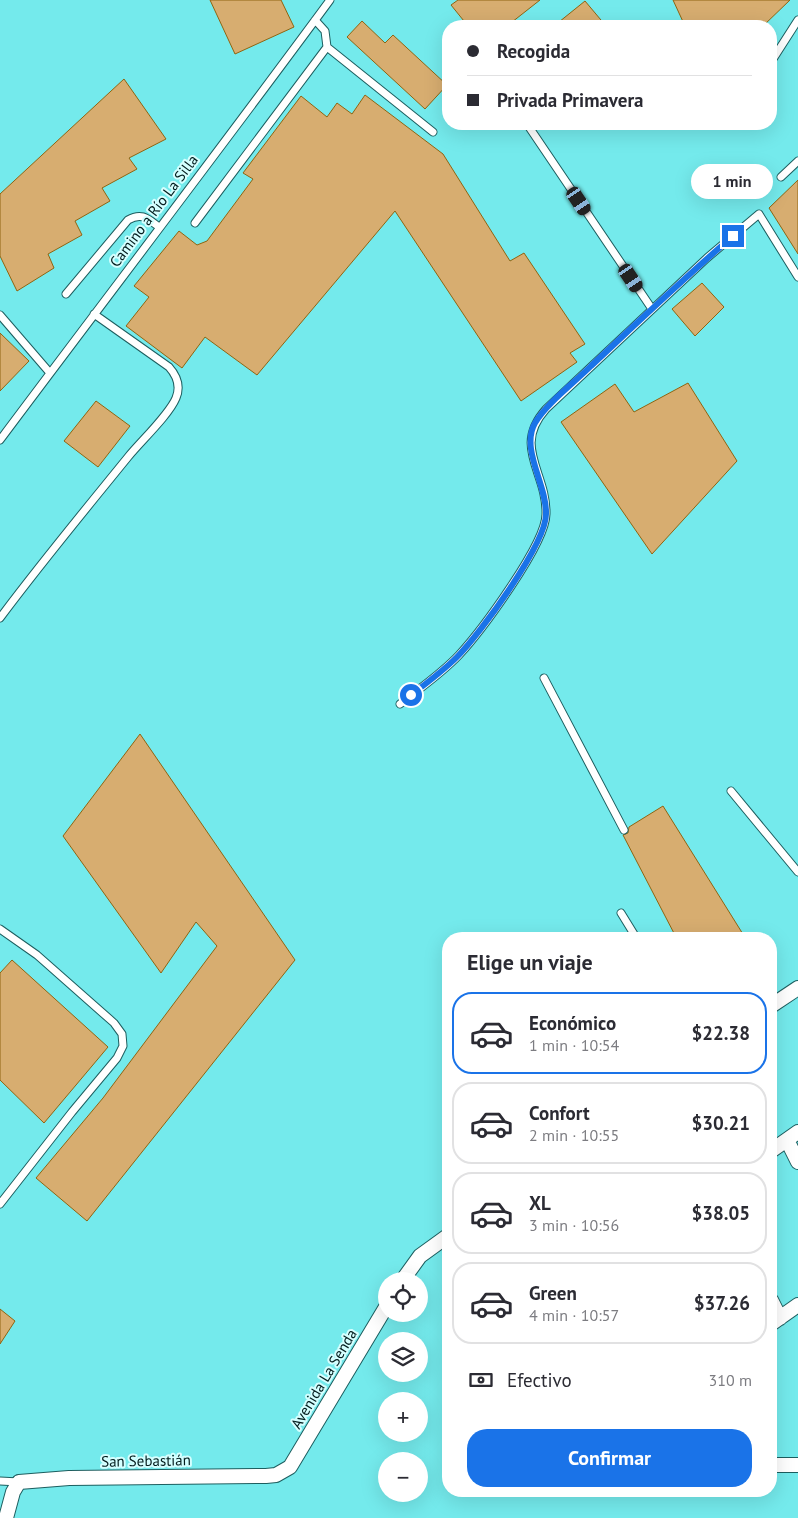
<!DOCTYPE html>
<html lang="es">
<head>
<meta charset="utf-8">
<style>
  :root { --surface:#fff; --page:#f2f2f3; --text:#2b2b33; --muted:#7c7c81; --line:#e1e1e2; --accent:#1a73e8 }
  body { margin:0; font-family:"PT Sans",sans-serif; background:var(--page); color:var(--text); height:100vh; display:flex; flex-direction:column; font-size:19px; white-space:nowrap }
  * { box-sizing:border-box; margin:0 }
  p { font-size:16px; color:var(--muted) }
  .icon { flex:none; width:28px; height:28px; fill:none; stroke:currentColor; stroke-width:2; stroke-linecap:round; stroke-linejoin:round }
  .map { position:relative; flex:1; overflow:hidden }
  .details { position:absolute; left:442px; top:932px; width:335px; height:565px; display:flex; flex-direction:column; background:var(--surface); border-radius:20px; box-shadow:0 5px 20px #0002 }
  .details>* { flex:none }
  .hud { position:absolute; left:442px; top:20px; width:335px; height:110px; border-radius:20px; box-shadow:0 5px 20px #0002; display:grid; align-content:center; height:110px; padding:0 25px; background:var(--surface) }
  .controls { position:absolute; left:378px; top:1272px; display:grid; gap:10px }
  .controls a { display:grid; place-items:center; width:50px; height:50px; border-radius:50%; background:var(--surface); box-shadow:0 5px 20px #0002; font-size:25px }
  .end { position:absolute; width:22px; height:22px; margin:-11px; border:6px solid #1a73e8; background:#fff; box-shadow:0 0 0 2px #fff }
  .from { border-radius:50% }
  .bubble { position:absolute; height:35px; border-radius:18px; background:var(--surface); box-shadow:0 5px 20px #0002; font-size:16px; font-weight:800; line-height:35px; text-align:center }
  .car { position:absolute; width:15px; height:30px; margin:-15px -8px; border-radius:6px; box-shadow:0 0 4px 1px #0007; background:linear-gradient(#222 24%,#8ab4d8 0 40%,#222 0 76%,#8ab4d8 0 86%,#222 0) }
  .hud b { display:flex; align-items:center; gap:18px; height:48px; font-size:19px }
  .hud b+b { border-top:1px solid var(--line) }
  .hud i { width:12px; height:12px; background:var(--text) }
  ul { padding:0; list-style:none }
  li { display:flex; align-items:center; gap:15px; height:82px; margin:0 10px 8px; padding:0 15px; border:2px solid var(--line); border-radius:20px }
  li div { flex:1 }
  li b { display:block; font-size:19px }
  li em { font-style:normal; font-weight:800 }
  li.current { border-color:var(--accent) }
  li>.icon { width:45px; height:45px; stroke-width:1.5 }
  h2 { padding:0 25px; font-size:22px; line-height:60px }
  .pay { display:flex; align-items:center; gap:12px; height:55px; padding:0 25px; font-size:19px }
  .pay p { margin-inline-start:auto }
  .primary-button { display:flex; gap:10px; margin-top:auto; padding:10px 25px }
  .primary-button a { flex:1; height:58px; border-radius:20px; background:var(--accent); color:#fff; font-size:20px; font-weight:800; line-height:58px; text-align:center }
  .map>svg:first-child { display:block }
  .building { fill:#d7ad70; stroke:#906410 }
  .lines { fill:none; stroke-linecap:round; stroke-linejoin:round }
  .lane-casing { stroke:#1d5e5f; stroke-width:9 }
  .street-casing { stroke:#1d5e5f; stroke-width:16 }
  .lane { stroke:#fff; stroke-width:7 }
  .street { stroke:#fff; stroke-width:14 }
  .route { stroke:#1a73e8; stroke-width:6 }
  .labels { text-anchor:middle; stroke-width:4; stroke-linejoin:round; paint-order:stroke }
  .street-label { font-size:15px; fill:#031c1d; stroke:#d5ffff }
</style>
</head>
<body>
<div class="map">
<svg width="798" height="1518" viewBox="0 0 798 1518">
  <rect width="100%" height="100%" fill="#74eaec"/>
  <path class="building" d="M210,0H281L294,27L235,54Z
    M458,0H540L507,26H468L451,5Z
    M673,0H790L763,26H685Z
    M585,1L606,26H554Z
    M362,21L385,43L393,35L447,85L425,109L347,37Z
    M124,79L166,139L129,158L137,169L102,188L110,201L75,221L82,235L48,254L54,268L17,291L0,256V194Z
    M365,95L443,154L510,261L524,253L585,344L570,353L577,362L521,401L395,211L257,375L205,337L182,368L126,326L149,297L134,286L179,231L197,245L207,241L253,179L243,173L301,96L327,117L337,103L352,114Z
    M798,180V254L769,208Z
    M702,283L724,307L695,336L672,309Z
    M0,333L29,361L0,391Z
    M688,383L737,461L652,554L561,422L615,384L634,412Z
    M96,401L130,426L98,467L64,441Z
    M140,734L295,960L87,1221L36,1178L103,1098L217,946L196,922L161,973L63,836Z
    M663,806L746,939H677L623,835L628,833L629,827Z
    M12,960L108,1047L44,1123L0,1080V973Z
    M0,1309L15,1321L0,1344Z"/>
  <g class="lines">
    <g class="lane-casing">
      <path id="lane" d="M327,47L433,132
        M771,62L798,20
        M527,124L652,309
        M781,177L798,161
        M195,223L327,47L325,31L315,20
        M66,294L128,220C142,212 148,219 159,227
        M0,315L50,373
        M0,440C110,293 221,148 330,0
        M0,618C41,563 85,510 128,457C141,441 169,415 176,398C181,386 177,376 169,367L94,314
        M544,678L624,830
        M400,704C420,688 441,674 459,655C481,631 546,544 546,514C547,472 512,447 546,409L707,258L759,214L798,277
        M731,791L798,872
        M621,913L637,939
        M0,929L37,955L114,1023L122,1034L123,1046L117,1058L72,1112L0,1204
        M0,1481L19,1482"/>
    </g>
    <g class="street-casing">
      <path id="street" d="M771,1006L798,988
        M787,1140L798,1162
        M771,1151L798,1132
        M402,1281L420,1256L449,1235
        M771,1300L780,1318
        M771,1324L798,1305
        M771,1465H798
        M6,1518L13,1492L19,1482L69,1478L266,1476L276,1475L290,1467L386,1307"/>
    </g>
    <use href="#lane" class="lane"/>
    <use href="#street" class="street"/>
  </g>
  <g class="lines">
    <path class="route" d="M411,695C427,683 443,671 457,657C480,634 546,544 546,514C547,485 520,449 535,423C546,404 575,382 591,366C638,322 684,278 733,236"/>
  </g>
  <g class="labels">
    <g class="street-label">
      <text transform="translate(154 211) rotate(-53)" y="5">Camino a Río La Silla</text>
      <text transform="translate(324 1379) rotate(-59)" y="5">Avenida La Senda</text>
      <text transform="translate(146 1461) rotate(-1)" y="5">San Sebastián</text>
    </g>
  </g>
</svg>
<div class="controls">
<a><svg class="icon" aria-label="locate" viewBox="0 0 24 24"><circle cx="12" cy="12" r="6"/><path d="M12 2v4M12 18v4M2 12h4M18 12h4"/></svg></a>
<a><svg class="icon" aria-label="layers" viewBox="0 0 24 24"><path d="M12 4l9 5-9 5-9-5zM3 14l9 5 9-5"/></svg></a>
<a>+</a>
<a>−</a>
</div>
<i class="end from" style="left:411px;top:695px"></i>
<i class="end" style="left:733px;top:236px"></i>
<div class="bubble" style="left:691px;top:164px;width:82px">1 min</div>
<i class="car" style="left:579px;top:201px;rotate:146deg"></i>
<i class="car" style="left:631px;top:278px;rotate:146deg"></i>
<div class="hud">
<b><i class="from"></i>Recogida</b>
<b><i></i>Privada Primavera</b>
</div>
<section class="details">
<h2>Elige un viaje</h2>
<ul>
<li class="current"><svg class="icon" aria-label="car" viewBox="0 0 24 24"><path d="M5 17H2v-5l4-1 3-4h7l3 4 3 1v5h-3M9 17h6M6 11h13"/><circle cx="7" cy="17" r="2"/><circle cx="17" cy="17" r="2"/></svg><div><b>Económico</b><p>1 min · 10:54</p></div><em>$22.38</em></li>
<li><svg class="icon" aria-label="car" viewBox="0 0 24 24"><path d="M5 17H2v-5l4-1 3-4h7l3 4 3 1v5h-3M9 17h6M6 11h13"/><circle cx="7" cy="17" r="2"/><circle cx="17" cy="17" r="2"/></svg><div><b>Confort</b><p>2 min · 10:55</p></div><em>$30.21</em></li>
<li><svg class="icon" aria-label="car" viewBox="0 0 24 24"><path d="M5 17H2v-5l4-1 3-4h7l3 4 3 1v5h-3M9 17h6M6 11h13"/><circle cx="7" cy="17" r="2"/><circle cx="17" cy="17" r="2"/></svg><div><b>XL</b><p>3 min · 10:56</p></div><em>$38.05</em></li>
<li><svg class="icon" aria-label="car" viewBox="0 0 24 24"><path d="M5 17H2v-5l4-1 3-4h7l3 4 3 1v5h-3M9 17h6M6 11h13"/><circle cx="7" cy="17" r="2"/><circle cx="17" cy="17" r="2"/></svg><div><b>Green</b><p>4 min · 10:57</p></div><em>$37.26</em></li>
</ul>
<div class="pay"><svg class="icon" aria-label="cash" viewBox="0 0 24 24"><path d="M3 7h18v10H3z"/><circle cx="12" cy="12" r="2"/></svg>Efectivo<p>310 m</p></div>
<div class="primary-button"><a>Confirmar</a></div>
</section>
</div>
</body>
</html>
